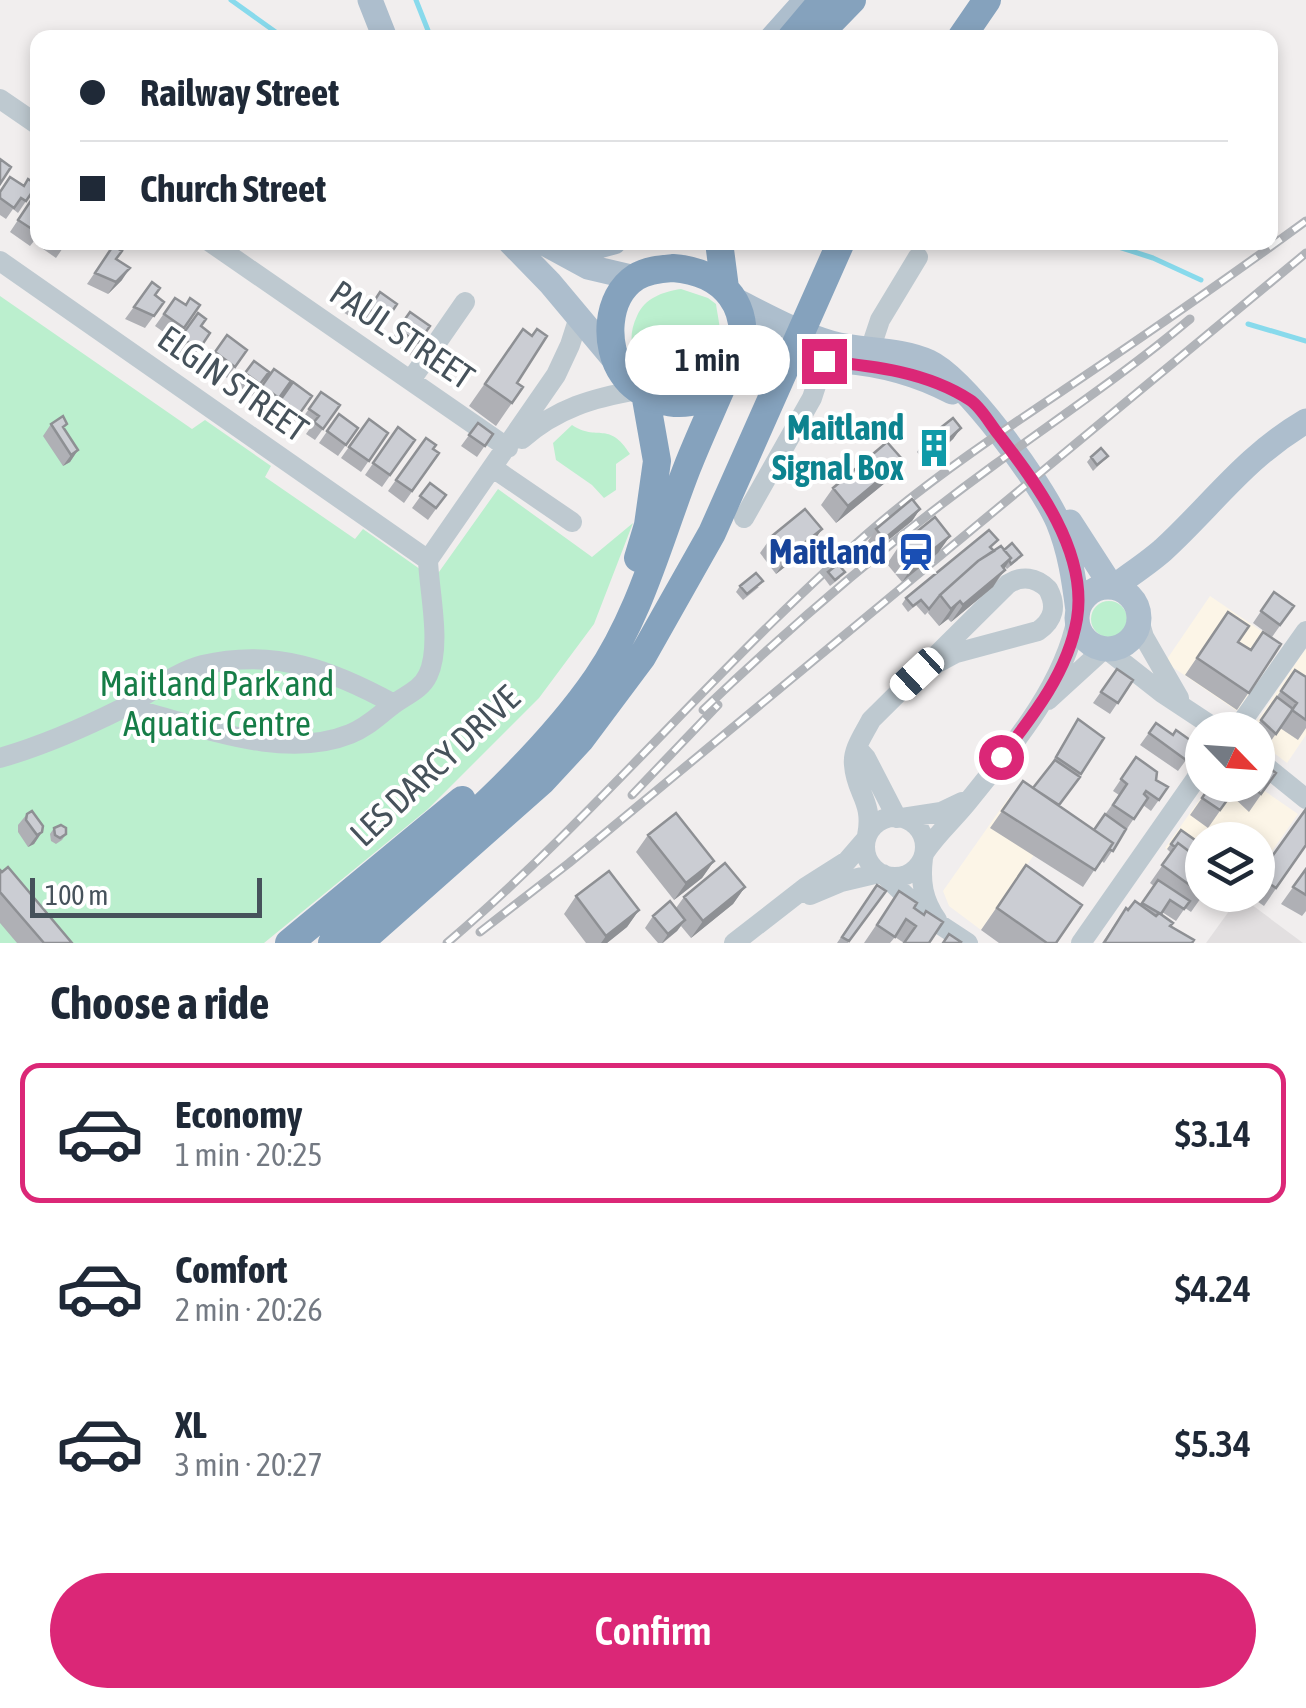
<!DOCTYPE html>
<html lang="en">
<head>
<meta charset="utf-8">
<style>
  :root { --surface:#fff; --page:#f2f2f3; --text:#1f2937; --muted:#747a83; --line:#e0e1e3; --accent:#db2777 }
  body { margin:0; font-family:"Asap Condensed",sans-serif; background:var(--page); color:var(--text); height:100vh; display:flex; flex-direction:column; font-size:38px; white-space:nowrap }
  * { box-sizing:border-box; margin:0 }
  p { font-size:32px; color:var(--muted) }
  .icon { flex:none; width:55px; height:55px; fill:none; stroke:currentColor; stroke-width:2; stroke-linecap:round; stroke-linejoin:round }
  .map { position:relative; height:943px; overflow:hidden }
  .side { display:flex; flex-direction:column; background:var(--surface); flex:1 }
  .side>* { flex:none }
  .hud { position:absolute; left:30px; top:30px; width:1248px; height:220px; border-radius:20px; box-shadow:0 5px 15px #0003; display:grid; align-content:center; height:220px; padding:0 50px; background:var(--surface) }
  .needle { width:65px; rotate:115deg }
  .tools { position:absolute; left:1185px; top:712px; display:grid; gap:20px }
  .tools a { display:grid; place-items:center; width:90px; height:90px; border-radius:50%; background:var(--surface); box-shadow:0 5px 15px #0003; font-size:50px }
  .scale { position:absolute; left:30px; bottom:25px; width:232px; box-sizing:border-box; padding-left:10px; border:5px solid #46525b; border-top:0; font-size:28px; line-height:35px; white-space:nowrap; color:#46525b; -webkit-text-stroke:8px #fff; paint-order:stroke }
  .end { position:absolute; width:45px; height:45px; margin:-22px; border:12px solid #db2777; background:#fff; box-shadow:0 0 0 5px #fff }
  .from { border-radius:50% }
  .bubble { position:absolute; height:70px; border-radius:35px; background:var(--surface); box-shadow:0 5px 15px #0003; font-size:32px; font-weight:600; line-height:70px; text-align:center }
  .car { position:absolute; width:30px; height:60px; margin:-30px -15px; border-radius:12px; box-shadow:0 0 8px 2px #0007; background:linear-gradient(#fff 24%,#345 0 40%,#fff 0 76%,#345 0 86%,#fff 0) }
  .hud b { display:flex; align-items:center; gap:35px; height:95px; font-size:38px }
  .hud b+b { border-top:2px solid var(--line) }
  .hud i { width:25px; height:25px; background:var(--text) }
  ul { padding:0; list-style:none }
  li { display:flex; align-items:center; gap:30px; height:140px; margin:0 20px 15px; padding:0 30px; border:5px solid transparent; border-radius:20px }
  li div { flex:1 }
  li b { display:block; font-size:38px }
  li em { font-style:normal; font-weight:600 }
  li.selected { border-color:var(--accent) }
  li>.icon { width:90px; height:90px; stroke-width:1.5 }
  h2 { padding:0 50px; font-size:45px; line-height:120px }
  .cta { display:flex; gap:20px; margin-top:auto; padding:20px 50px }
  .cta a { flex:1; height:115px; border-radius:60px; background:var(--accent); color:#fff; font-size:40px; font-weight:600; line-height:115px; text-align:center }
  .map>svg:first-child { display:block }
  .commercial { fill:#fcf5e7 }
  .education { fill:#e2dfe0 }
  .green { fill:#bbefce }
  .lines { fill:none; stroke-linecap:round; stroke-linejoin:round }
  .stream { stroke:#88daec; stroke-width:5 }
  .minor { stroke:#bec9d0; stroke-width:20 }
  .major { stroke:#adbecd; stroke-width:25 }
  .highway { stroke:#85a2bd; stroke-width:28 }
  .rail-casing { stroke:#b0b3b8; stroke-width:9 }
  .rail { stroke:#fff; stroke-width:5; stroke-dasharray:15; stroke-linecap:butt }
  .wall { fill:#afb0b5 }
  .shaded-wall { fill:#8e9094 }
  .building { fill:#cbcdd3; stroke:#8e9094; stroke-width:2.5 }
  .route { stroke:#db2777; stroke-width:12 }
  .labels { text-anchor:middle; stroke-width:8; stroke-linejoin:round; paint-order:stroke }
  .street-label { font-size:35px; fill:#46525b; stroke:#fff }
  .culture-label { font-size:35px; font-weight:bold; fill:#0d838f; stroke:#fff; text-anchor:end }
  .transit-label { font-size:35px; font-weight:bold; fill:#164399; stroke:#fff; text-anchor:end }
  .park-label { font-size:35px; fill:#167d47; stroke:#fff }
</style>
</head>
<body>
<div class="map">
<svg width="1306" height="943" viewBox="0 0 1306 943">
  <rect width="100%" height="100%" fill="#f1eeee"/>
  <path class="commercial" d="M1210,596L1282,645L1237,711L1165,662Z
    M1306,648V735L1287,763L1258,741V730H1251Z
    M1210,785H1256L1298,814L1258,871V840H1202V875L1165,848Z
    M1009,797L1053,828L981,930L949,906L943,891Z"/>
  <path class="education" d="M1240,896L1303,943H1206Z"/>
  <path class="green" d="M681,289L708,298L716,304C718,319 723,337 719,351C703,412 608,376 637,316C645,298 662,292 681,289Z
    M0,296L192,429L205,420L271,466L265,477L355,539L363,529L434,579L498,489L592,557L633,523L594,624L539,698L428,809L264,943H0Z
    M572,425C597,442 609,420 630,454L616,464V490L604,498L592,485L556,460L553,443Z
    M1091 619a18 18 0 1 1 36 0a18 18 0 1 1-36 0Z"/>
  <g class="lines">
    <path class="stream" d="M231,0L284,38
      M416,0L431,38
      M1103,242L1153,258L1201,280
      M1248,324L1306,341"/>
    <path class="minor" d="M0,99L38,125
      M210,242L508,448
      M0,261L428,560
      M870,350L880,320L918,257
      M411,380L465,302
      M522,439C557,408 593,398 638,390
      M493,468L572,522
      M744,518L812,398L824,361
      M428,560L556,375L570,345L579,317
      M1139,620L1144,637L1179,698
      M1106,649L1162,693L1218,730
      M1048,700L1105,648
      M125,707C193,723 281,762 350,734C368,727 379,715 394,704C406,695 421,690 428,675C442,646 429,591 428,560
      M1236,730L1306,631
      M857,748L866,758L897,818
      M0,758C41,746 83,728 121,709C149,695 172,673 203,665C274,648 332,670 394,704
      M1258,760L1306,799
      M865 847a30 30 0 1 1 60 0a30 30 0 1 1-60 0Z
      M902,818L941,812L962,802
      M867,836C874,801 856,794 854,765C852,750 864,734 871,720L1008,584C1022,575 1036,577 1048,589C1057,606 1054,620 1038,631L956,653L917,674
      M925,852C937,834 952,821 966,804C1010,749 1063,688 1077,618
      M923,858C920,882 923,900 937,920
      M883,874L927,916L968,943
      M810,895L841,882L879,873
      M734,943L806,887L847,861L866,839
      M1081,943L1202,770"/>
    <path class="major" d="M370,0L385,38
      M772,38L806,0
      M510,242L550,283L617,363
      M542,242L588,267L635,278
      M579,242L599,246L614,242
      M733,299C765,315 797,333 831,343C863,352 898,348 929,362C964,378 1042,484 1058,522C1070,551 1074,580 1078,611
      M730,375C800,350 886,357 952,392
      M1070,522L1112,587
      M1113,587C1130,575 1147,564 1163,550C1213,504 1245,457 1306,421
      M1077 618a31 31 0 1 1 62 0a31 31 0 1 1-62 0Z"/>
    <path class="highway" d="M791,38L823,0
      M815,38L852,0
      M961,38L987,0
      M719,242L725,288
      M673,268C787,277 745,426 660,400C645,395 632,388 623,374C604,347 605,297 636,277C647,270 661,269 673,268Z
      M638,558L648,525L657,461L645,393
      M289,943L462,800
      M332,943C418,864 531,774 597,678C641,613 659,540 687,468C698,440 711,412 723,384
      M359,943L542,781L580,740L642,657L712,533L841,242"/>
    <g class="rail-casing">
      <path id="rail" d="M703,710C795,622 891,540 994,465C1060,417 1127,372 1190,319
        M632,795L718,705
        M480,932L569,863L1306,253
        M447,943C601,812 727,653 881,522C943,470 1010,426 1077,381C1154,329 1231,276 1306,221"/>
    </g>
    <use href="#rail" class="rail"/>
  </g>
  <path class="wall" d="M37,185L18,213L13,209L6,219L0,215V191Z
    M36,193L38,194V236L30,246L10,232Z
    M38,242H67L56,258L36,244Z
    M113,246L122,280L108,294L87,284Z
    M152,282L155,295L164,302L145,328L125,319Z
    M380,292L397,304L378,332L361,320Z
    M355,295L366,303L355,320L343,312Z
    M175,298L186,305H200L175,340L155,326Z
    M410,312L430,326L410,355L390,341Z
    M198,313L201,326L210,333L192,359L172,350Z
    M523,329L517,383L523,387L496,426L469,406Z
    M227,335L247,350L227,378L207,364Z
    M254,361L269,372L252,396L237,385Z
    M274,369L291,381L270,409L254,398Z
    M293,382L312,396L292,425L273,411Z
    M321,392L340,405L315,440L306,434L311,427L301,420Z
    M339,414L358,428L338,456L319,443Z
    M369,419L388,433L361,472L341,458Z
    M478,423L493,434L477,457L461,446Z
    M51,424L78,450L70,462L63,466L43,436Z
    M398,427L415,440L382,487L365,475Z
    M961,428L953,439L926,464L917,452L925,440Z
    M426,438L433,449L439,453L404,503L388,491Z
    M1108,456L1093,471L1087,462L1091,457Z
    M903,460L891,478L836,523L821,505L833,488Z
    M430,483L446,495L428,520L412,508Z
    M920,509L912,521L876,550L868,541L876,529Z
    M772,536L810,547L776,574L760,553Z
    M950,536L938,553L902,582L887,564L899,546Z
    M994,546L991,548L994,551L1018,560L1007,569L1005,567V570L993,587L951,622L948,619L939,626L928,613L929,611L925,615L916,605L908,612L902,604L906,598Z
    M828,572L840,578L830,586L824,578Z
    M740,586L759,587L743,600L736,592Z
    M1274,592L1294,606L1272,637L1253,623Z
    M1228,612L1238,642L1251,650L1281,644L1237,710L1185,675Z
    M1117,669L1133,680L1110,714L1093,703Z
    M1295,670L1306,677V728L1298,740L1280,728L1268,745L1258,736V730H1254Z
    M1078,719L1104,738L1059,806L1094,830L1119,795L1113,791L1136,757L1156,780L1168,787L1151,811L1143,805L1104,863L1101,860L1083,887L990,828L1023,781L1033,788L1048,769Z
    M1156,723L1173,735L1197,745L1178,771L1140,745Z
    M1276,773L1249,812L1231,795L1208,828L1190,815L1211,785H1258Z
    M27,814L42,832L34,844L28,847L18,832V825Z
    M54,828L66,834L62,840L56,844L51,841L50,834Z
    M1181,830L1203,895L1191,912L1185,908L1176,921L1162,912L1161,914L1170,926L1192,943H1102L1126,908L1128,910L1141,905L1150,891L1154,886L1150,883L1171,853L1167,849Z
    M648,835L714,861L702,878L674,900L636,852Z
    M1306,845L1264,906L1248,895H1258V876Z
    M1026,865L1056,943H999L981,930Z
    M1306,869V911L1302,916L1281,904Z
    M0,870L72,943H17L0,923Z
    M745,887L733,904L691,938L681,926L677,931L663,943H658L645,928L653,916L676,908L684,897Z
    M576,896L639,910L627,927L607,943H586L564,914Z
    M869,896L848,943H837Z
    M914,908L924,915L904,943L895,937L890,943H864L887,909Z"/>
  <path class="shaded-wall" d="M130,268L122,280L108,294L116,282Z
    M961,428L953,439L926,464L934,452Z
    M78,450L70,462L63,466L71,455Z
    M903,460L891,478L836,523L848,506Z
    M920,509L912,521L876,550L884,539Z
    M822,529L810,547L776,574L788,556Z
    M950,536L938,553L902,582L914,565Z
    M1011,558L993,587L951,622L963,605Z
    M960,601L948,619L939,626L951,609Z
    M42,832L34,844L28,847L37,835Z
    M714,861L702,878L674,900L686,883Z
    M745,887L733,904L691,938L703,921Z
    M639,910L627,927L607,943H601L606,936Z
    M685,920L677,931L662,943L668,934Z"/>
  <path class="building" d="M0,159L11,167L0,184Z
    M10,177L24,186L28,179L37,185L26,201L21,198L14,208L0,198V192Z
    M36,193L38,194V233L18,220Z
    M113,246L122,251L116,259L130,268L116,282L95,273Z
    M152,282L160,288L155,295L164,302L154,316L134,307Z
    M380,292L397,304L386,321L369,309Z
    M355,295L366,303L359,314L347,306Z
    M175,298L186,305L190,298L200,305L184,328L164,314Z
    M410,312L430,326L418,343L398,329Z
    M198,313L206,319L201,326L210,333L200,348L180,338Z
    M523,329L532,336L537,329L547,336L517,383L523,387L512,403L485,384Z
    M227,335L247,350L235,367L215,352Z
    M254,361L269,372L260,384L245,373Z
    M274,369L291,381L279,398L262,386Z
    M293,382L312,396L300,413L281,399Z
    M321,392L340,405L323,429L314,422L319,416L309,409Z
    M339,414L358,428L346,445L327,431Z
    M63,416L67,424L63,427L78,450L71,455L51,424Z
    M953,418L961,428L934,452L925,440Z
    M369,419L388,433L369,461L349,447Z
    M478,423L493,434L485,446L469,435Z
    M398,427L415,440L390,475L373,463Z
    M426,438L436,445L433,449L439,453L412,491L396,480Z
    M887,442L903,460L848,506L833,488Z
    M1101,448L1108,456L1097,465L1091,457Z
    M430,483L446,495L436,508L420,496Z
    M912,499L920,509L884,539L876,529Z
    M805,509L822,529L788,556L772,536Z
    M935,517L950,536L914,565L899,546Z
    M989,530L998,540L990,547L994,551L978,561L940,595L929,609L921,600L913,606L906,598Z
    M1012,543L1022,555L1011,564L1009,560L1011,558L1004,550Z
    M1001,546L1011,558L1002,566L1005,570L963,605L960,601L951,609L940,595L978,561Z
    M838,564L845,572L835,580L828,572Z
    M756,573L763,581L747,594L740,586Z
    M1274,592L1294,606L1280,625L1261,611Z
    M1228,612L1249,626L1238,642L1251,650L1263,632L1281,644L1249,693L1197,658Z
    M1117,669L1133,680L1118,703L1101,692Z
    M1295,670L1306,677V720L1292,710L1297,703L1281,691Z
    M1277,697L1293,709L1276,734L1261,720Z
    M1078,719L1104,738L1081,774L1056,757Z
    M1156,723L1173,735L1176,730L1197,745L1186,760L1149,733Z
    M1136,757L1157,772L1156,780L1168,787L1159,800L1146,791L1144,794L1148,798L1134,819L1113,805L1127,784L1121,779Z
    M1055,760L1080,777L1059,805L1033,788Z
    M1258,760L1276,773L1261,794L1250,785H1258Z
    M1023,781L1113,843L1095,870L1002,811Z
    M1211,785H1238L1220,810L1202,798Z
    M1306,809V845L1276,888L1258,876Z
    M32,811L43,826L42,832L37,835L26,820L27,814Z
    M676,813L714,861L686,883L648,835Z
    M1105,814L1126,829L1113,851L1109,849L1113,843L1094,830Z
    M61,825L66,828V834L60,838L55,835L54,828Z
    M1181,830L1202,845V861L1178,843L1175,847L1171,844Z
    M1178,843L1202,861V894L1162,865Z
    M725,863L745,887L703,921L684,897Z
    M1026,865L1082,905L1056,943H1047L997,908Z
    M8,867L72,943H44L0,892V870L2,872Z
    M1306,869V895L1293,887Z
    M609,871L639,910L606,936L576,896Z
    M1158,880L1190,901L1184,909L1170,900L1161,914L1142,903Z
    M877,885L886,891L849,941L842,937Z
    M899,891L917,903L914,908L924,915L926,911L943,922L929,943H904L916,926L906,919L895,937L877,925Z
    M670,901L685,920L668,934L653,916Z
    M1135,901L1156,916L1159,913L1173,923L1170,926L1194,940L1192,943H1104L1126,908L1128,910Z
    M949,934L961,942L960,943H943Z"/>
  <g class="lines">
    <path class="route" d="M824,361C874,366 927,372 970,400C981,407 990,424 999,435C1037,484 1088,552 1077,619C1068,672 1033,716 1001,757"/>
  </g>
  <defs>
    <g id="building-bare" transform="scale(3)"><path d="M-4-6H4V6H1V3H-1V6H-4ZM-2.5-4.3h1.7v1.8h-1.7ZM.8-4.3h1.7v1.8H.8ZM-2.5-1h1.7V.8h-1.7ZM.8-1h1.7V.8H.8Z" fill="#0f9aa8" stroke="#fff" stroke-width="2.5" paint-order="stroke"/></g>
    <g id="station-bare" transform="scale(3)"><path d="M-3-6H3Q5-6 5-4V2Q5 4 3 4L4.5 6H3L1.5 4h-3L-3 6H-4.5L-3 4Q-5 4-5 2V-4Q-5-6-3-6ZM-3.5-4v3h7v-3ZM-3.5 1v1.5H-2V1ZM2 1v1.5H3.5V1Z" fill="#1a4fb4" stroke="#fff" stroke-width="2.5" paint-order="stroke"/></g>
  </defs>
  <g fill-rule="evenodd">
    <use href="#building-bare" x="934" y="448"/>
    <use href="#station-bare" x="916" y="552"/>
  </g>
  <g class="labels">
    <g class="street-label">
      <text transform="translate(402 335) rotate(34)" y="12">PAUL STREET</text>
      <text transform="translate(233 384) rotate(35)" y="12">ELGIN STREET</text>
      <text transform="translate(435 766) rotate(-43)" y="12">LES DARCY DRIVE</text>
    </g>
    <g class="culture-label">
      <text x="904" y="440">Maitland<tspan x="904" dy="40">Signal Box</tspan></text>
    </g>
    <g class="transit-label">
      <text x="886" y="564">Maitland</text>
    </g>
    <g class="park-label">
      <text x="217" y="696">Maitland Park and<tspan x="217" dy="40">Aquatic Centre</tspan></text>
    </g>
  </g>
</svg>
<div class="tools">
<a><svg class="needle" viewBox="-14 -14 28 28"><path d="M0-13l5 13h-10z" fill="#e53935"/><path d="M0 13l5-13h-10z" fill="#747a83"/></svg></a>
<a><svg class="icon" aria-label="layers" viewBox="0 0 24 24"><path d="M12 4l9 5-9 5-9-5zM3 14l9 5 9-5"/></svg></a>
</div>
<div class="scale">100 m</div>
<i class="end from" style="left:1001px;top:757px"></i>
<i class="end" style="left:824px;top:361px"></i>
<div class="bubble" style="left:625px;top:325px;width:165px">1 min</div>
<i class="car" style="left:917px;top:674px;rotate:227deg"></i>
<div class="hud">
<b><i class="from"></i>Railway Street</b>
<b><i></i>Church Street</b>
</div>
</div>
<section class="side">
<h2>Choose a ride</h2>
<ul>
<li class="selected"><svg class="icon" aria-label="car" viewBox="0 0 24 24"><path d="M5 17H2v-5l4-1 3-4h7l3 4 3 1v5h-3M9 17h6M6 11h13"/><circle cx="7" cy="17" r="2"/><circle cx="17" cy="17" r="2"/></svg><div><b>Economy</b><p>1 min · 20:25</p></div><em>$3.14</em></li>
<li><svg class="icon" aria-label="car" viewBox="0 0 24 24"><path d="M5 17H2v-5l4-1 3-4h7l3 4 3 1v5h-3M9 17h6M6 11h13"/><circle cx="7" cy="17" r="2"/><circle cx="17" cy="17" r="2"/></svg><div><b>Comfort</b><p>2 min · 20:26</p></div><em>$4.24</em></li>
<li><svg class="icon" aria-label="car" viewBox="0 0 24 24"><path d="M5 17H2v-5l4-1 3-4h7l3 4 3 1v5h-3M9 17h6M6 11h13"/><circle cx="7" cy="17" r="2"/><circle cx="17" cy="17" r="2"/></svg><div><b>XL</b><p>3 min · 20:27</p></div><em>$5.34</em></li>
</ul>
<div class="cta"><a>Confirm</a></div>
</section>
</body>
</html>
